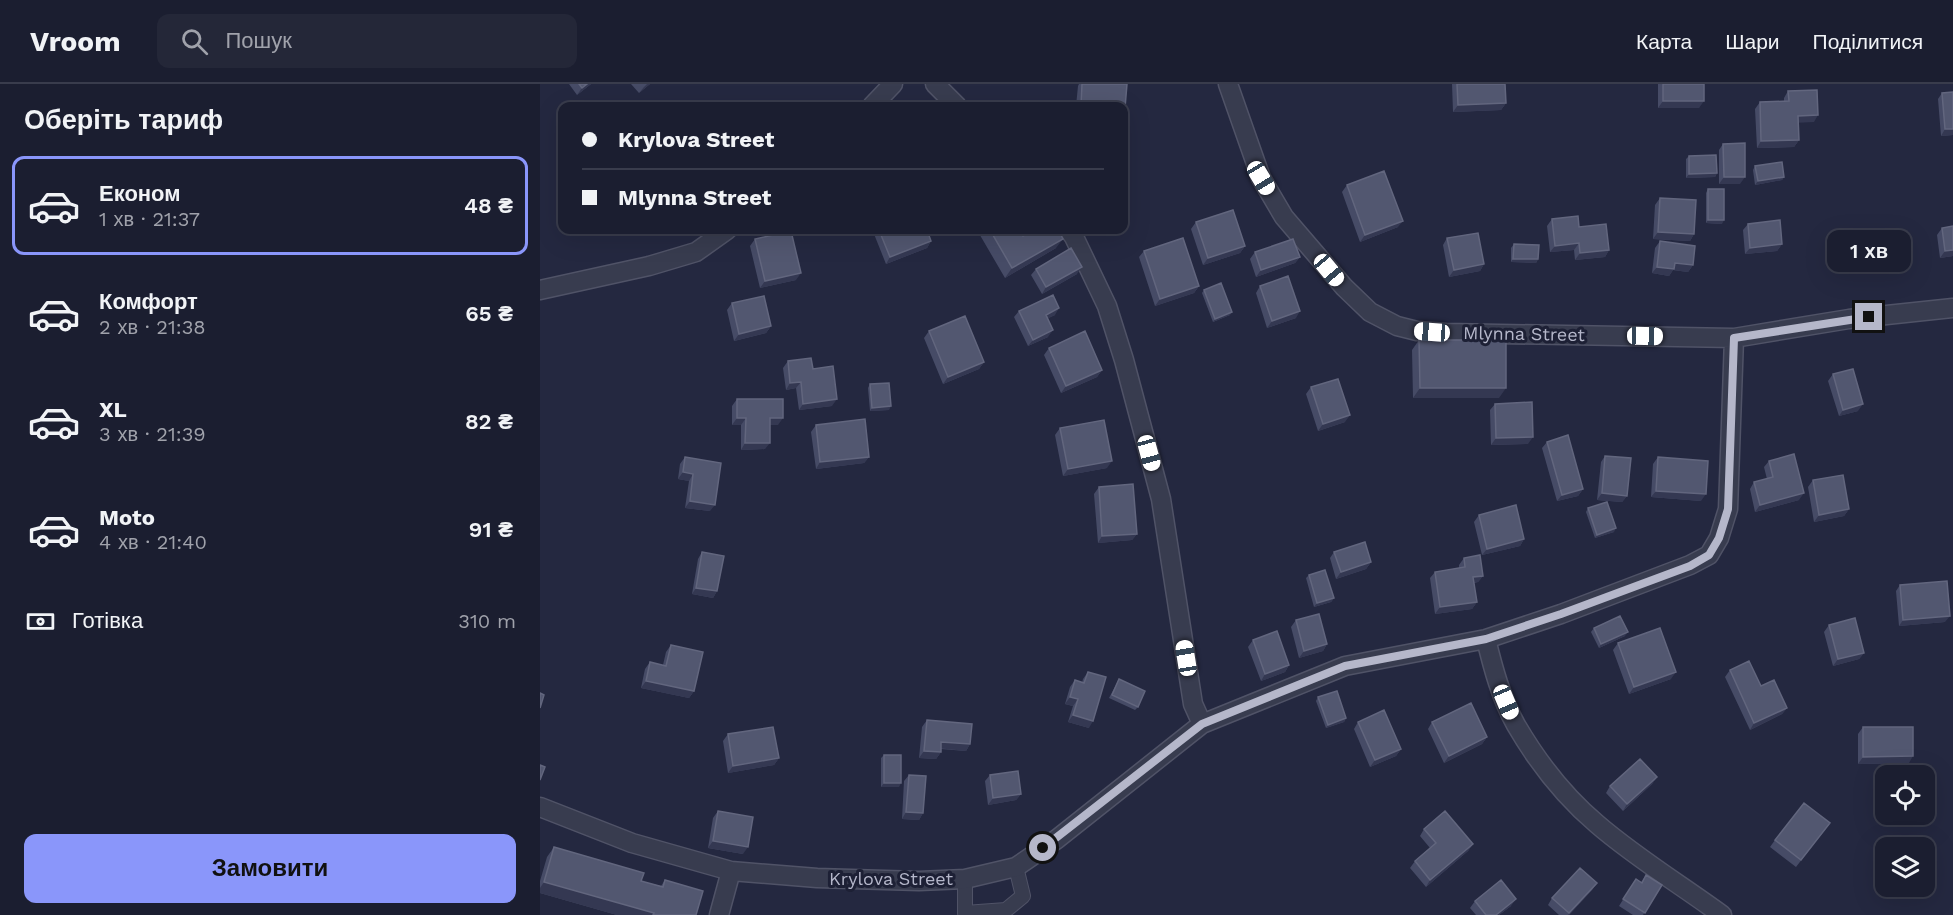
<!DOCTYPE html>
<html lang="uk">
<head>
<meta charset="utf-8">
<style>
  :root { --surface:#1b1e30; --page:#242738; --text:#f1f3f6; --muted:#a0a2ab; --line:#393c4c; --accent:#8a96fa }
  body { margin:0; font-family:"Work Sans",sans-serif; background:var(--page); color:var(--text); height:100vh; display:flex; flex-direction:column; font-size:22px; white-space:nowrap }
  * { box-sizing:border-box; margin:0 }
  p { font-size:20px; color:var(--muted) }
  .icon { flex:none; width:33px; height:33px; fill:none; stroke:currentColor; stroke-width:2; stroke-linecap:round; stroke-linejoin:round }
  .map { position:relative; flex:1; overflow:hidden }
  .panel { display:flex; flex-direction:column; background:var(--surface); width:540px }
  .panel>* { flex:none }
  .banner { position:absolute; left:18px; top:18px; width:570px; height:132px; border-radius:12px; box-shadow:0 6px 24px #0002,0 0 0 2px var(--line); display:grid; align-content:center; height:132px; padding:0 24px; background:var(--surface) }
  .buttons { position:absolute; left:1335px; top:681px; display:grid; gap:12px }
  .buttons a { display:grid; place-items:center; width:60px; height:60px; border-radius:12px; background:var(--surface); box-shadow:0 6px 24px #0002,0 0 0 2px var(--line); font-size:30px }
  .end { position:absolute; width:27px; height:27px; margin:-14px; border:8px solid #b5b7ca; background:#111; box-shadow:0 0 0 3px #111 }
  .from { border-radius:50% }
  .bubble { position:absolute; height:42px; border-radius:12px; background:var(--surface); box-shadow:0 6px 24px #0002,0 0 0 2px var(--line); font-size:20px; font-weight:600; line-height:42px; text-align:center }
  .car { position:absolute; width:18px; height:36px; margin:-18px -9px; border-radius:8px; box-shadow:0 0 4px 2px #0007; background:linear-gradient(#fff 24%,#345 0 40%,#fff 0 76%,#345 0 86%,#fff 0) }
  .banner b { display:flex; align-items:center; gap:21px; height:57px; font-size:22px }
  .banner b+b { border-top:2px solid var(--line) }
  .banner i { width:15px; height:15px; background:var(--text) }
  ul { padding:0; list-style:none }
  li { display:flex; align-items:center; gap:18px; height:99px; margin:0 12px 9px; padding:0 12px; border:3px solid transparent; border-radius:12px }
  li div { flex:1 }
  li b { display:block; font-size:22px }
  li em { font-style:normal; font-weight:600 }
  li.on { border-color:var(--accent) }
  li>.icon { width:54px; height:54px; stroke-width:1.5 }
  h2 { padding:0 24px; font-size:27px; line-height:72px }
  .pay { display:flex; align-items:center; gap:15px; height:66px; padding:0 24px; font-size:22px }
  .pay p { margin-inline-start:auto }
  .primary-button { display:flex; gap:12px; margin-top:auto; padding:12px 24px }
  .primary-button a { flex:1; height:69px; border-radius:12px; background:var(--accent); color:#111; font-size:24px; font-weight:600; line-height:69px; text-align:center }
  header { display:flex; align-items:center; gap:36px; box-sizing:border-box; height:84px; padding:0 30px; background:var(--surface); border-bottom:2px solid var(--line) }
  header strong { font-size:28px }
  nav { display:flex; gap:33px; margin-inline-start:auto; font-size:21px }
  .search { width:420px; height:54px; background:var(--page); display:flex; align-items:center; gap:15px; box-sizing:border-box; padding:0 21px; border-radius:12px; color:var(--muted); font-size:22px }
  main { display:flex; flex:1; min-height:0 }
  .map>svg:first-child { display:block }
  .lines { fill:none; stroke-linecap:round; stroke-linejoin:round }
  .service-casing { stroke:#505367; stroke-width:16 }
  .minor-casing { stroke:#505367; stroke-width:21 }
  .service { stroke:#383c4f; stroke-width:14 }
  .minor { stroke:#383c4f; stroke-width:18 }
  .wall { fill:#464b66 }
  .shaded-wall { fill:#343852 }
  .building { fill:#525770; stroke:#62667e; stroke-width:1.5 }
  .route { stroke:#b5b7ca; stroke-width:8 }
  .labels { text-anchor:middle; stroke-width:6; stroke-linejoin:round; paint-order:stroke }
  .street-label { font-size:18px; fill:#b5b7ca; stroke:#1d2035 }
</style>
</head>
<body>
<header>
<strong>Vroom</strong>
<div class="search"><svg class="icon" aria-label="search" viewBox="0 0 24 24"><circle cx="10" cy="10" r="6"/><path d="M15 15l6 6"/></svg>Пошук</div>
<nav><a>Карта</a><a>Шари</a><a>Поділитися</a></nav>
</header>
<main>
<section class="panel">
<h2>Оберіть тариф</h2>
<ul>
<li class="on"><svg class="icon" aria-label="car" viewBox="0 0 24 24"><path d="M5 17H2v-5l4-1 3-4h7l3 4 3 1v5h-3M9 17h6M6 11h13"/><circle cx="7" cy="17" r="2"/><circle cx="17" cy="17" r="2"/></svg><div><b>Економ</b><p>1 хв · 21:37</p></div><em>48 ₴</em></li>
<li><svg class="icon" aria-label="car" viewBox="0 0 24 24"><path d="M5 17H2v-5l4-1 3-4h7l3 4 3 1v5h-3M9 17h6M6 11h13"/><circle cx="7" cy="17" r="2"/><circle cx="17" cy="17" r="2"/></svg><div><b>Комфорт</b><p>2 хв · 21:38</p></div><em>65 ₴</em></li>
<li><svg class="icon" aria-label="car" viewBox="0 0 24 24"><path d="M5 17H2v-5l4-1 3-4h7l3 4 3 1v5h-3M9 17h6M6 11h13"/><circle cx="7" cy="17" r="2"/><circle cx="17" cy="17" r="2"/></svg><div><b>XL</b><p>3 хв · 21:39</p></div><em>82 ₴</em></li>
<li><svg class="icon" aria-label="car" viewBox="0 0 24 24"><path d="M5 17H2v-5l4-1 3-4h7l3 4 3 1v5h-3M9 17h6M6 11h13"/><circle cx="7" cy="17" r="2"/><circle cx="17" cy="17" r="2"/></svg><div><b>Moto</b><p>4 хв · 21:40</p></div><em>91 ₴</em></li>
</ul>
<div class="pay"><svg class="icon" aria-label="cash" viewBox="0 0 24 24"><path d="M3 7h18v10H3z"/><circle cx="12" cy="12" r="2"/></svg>Готівка<p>310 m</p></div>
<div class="primary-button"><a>Замовити</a></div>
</section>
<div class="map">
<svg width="1413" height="831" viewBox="0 0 1413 831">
  <rect width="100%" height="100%" fill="#242840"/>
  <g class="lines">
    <g class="service-casing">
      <path id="service" d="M425,795V829L466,826L483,812L476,783"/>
    </g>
    <g class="minor-casing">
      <path id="minor" d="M395,0L417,22
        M688,0L721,94L744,133L804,203L830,228L857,242L877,247L906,249L1194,254L1309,235L1413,224
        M332,22L353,0
        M529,146L534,153L567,222L584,276L621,415L653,620L662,640
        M0,206L109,182L156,168L187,146
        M946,555C953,584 961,614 976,641C997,677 1025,713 1057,740C1095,773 1141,801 1182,831
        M0,723L92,759L191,787L277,794L379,797L425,795L476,783L517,755L662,640L805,582L946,555L1021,530L1150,481L1169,471L1179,454L1188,425L1194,254
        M179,831L191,787"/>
    </g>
    <use href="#service" class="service"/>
    <use href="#minor" class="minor"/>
  </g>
  <path class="wall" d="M29,0H51L37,11Z
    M91,0H110L99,9Z
    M539,0H587L584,22H536L538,2Z
    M912,0H965L966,19L961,26L913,28Z
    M1118,0H1164L1159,24H1118Z
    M1248,7L1274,38H1258L1259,56L1254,63L1217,64L1215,25L1220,18L1244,17V14Z
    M1413,8V51L1401,52L1398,15L1402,9Z
    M1183,60L1200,100H1179V66Z
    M1149,72L1177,89L1175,93L1146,94V75Z
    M1215,82L1244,93L1242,96L1215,101L1213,86Z
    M807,101L858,143L820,158L802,108Z
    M1168,105L1182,140L1166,139V109Z
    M1120,114L1154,150L1150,157L1113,155L1115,121Z
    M1012,135L1039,143L1069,166L1065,173L1035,176L1034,166L1010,168L1007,142Z
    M656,138L705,162L700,169L663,181L651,145Z
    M1208,140L1242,160L1237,167L1205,170L1203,146Z
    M1402,144L1413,172L1400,174L1397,151Z
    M337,146H387L391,157L387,164L346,180L334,150Z
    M437,146H479L483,152L516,164L465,194Z
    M907,154L944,180L940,187L909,193L903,161Z
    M215,155L256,196L220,204L210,162Z
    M1314,156L1337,185L1310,187L1309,162Z
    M1120,157L1153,181L1148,188L1133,186L1129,192L1112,189L1115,164Z
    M974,160L998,175L996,179L971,178V164Z
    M604,167L659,202L654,209L615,222L599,173Z
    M715,168L760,173L755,179L716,193L710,175Z
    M496,185L537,190L502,210L491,191Z
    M720,202L756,234L727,244L716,209Z
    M664,206L690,231L673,238L662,209Z
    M192,219L231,242L226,249L194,257L187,226Z
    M479,227L515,231L508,234V253L488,262L474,233Z
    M389,247L444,278L439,285L403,300L384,254Z
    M879,256L959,314H873L872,266Z
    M509,264L562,286L557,293L521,309L504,271Z
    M248,277L273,285L292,322L259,326L256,304L246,306L243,284Z
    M1293,290L1318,327L1299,332L1288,297Z
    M330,300L349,326L330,327L328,304Z
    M771,303L805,338L778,347L766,310Z
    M197,315L238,341H230L225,365L201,366V341H192V322Z
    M955,320L988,360L951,361L950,326Z
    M276,341L329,373L324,379L276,385L271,348Z
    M520,344L567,384L523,392L515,351Z
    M1007,358L1043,405L1038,412L1017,417L1002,364Z
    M1065,372L1087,412L1082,418L1057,416L1061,378Z
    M145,373L170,427L145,424L149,397L138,395L140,380Z
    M1118,373L1161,417L1111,413L1113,380Z
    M1229,377L1259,416L1215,428L1210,405L1214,398L1227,395L1224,383Z
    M1273,396L1309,425L1304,432L1274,438L1268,403Z
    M559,403L597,450L592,456L558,459L554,410Z
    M1048,424L1074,448L1055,454L1046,428Z
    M939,431L984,455L980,462L942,471L934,438Z
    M162,468L177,507L173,514L152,510L158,475Z
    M794,468L831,478L826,485L796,495L790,474Z
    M924,474L943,492L938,498L934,499L937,518L932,525L895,530L890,494L895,488L919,484V481Z
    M769,491L794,514L791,518L774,523L766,494Z
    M1360,501L1405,538L1359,542L1356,507Z
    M756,536L787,560L783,567L759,574L751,543Z
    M1289,541L1324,569L1319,575L1293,582L1284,548Z
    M1054,544L1085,552L1059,564L1051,548Z
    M713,556L749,581L745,588L721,597L708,563Z
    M1078,559L1131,595L1089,610L1073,566Z
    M131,561L154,607L149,614L101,604L105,585L110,578L123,581L126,568Z
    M1190,586L1221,602L1247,624L1242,630L1210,646L1185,593Z
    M548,588L549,644L528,638L533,622L525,620L530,603L535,596L542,599L543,595Z
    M579,595L598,623L595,626L569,614Z
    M778,613L806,634L804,638L786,644L776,617Z
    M387,636L430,660L426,667L401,665V668L396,675L379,674L382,643Z
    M818,638L861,665L856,672L830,683L814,645Z
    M892,638L947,653L942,660L904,679L888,645Z
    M1323,643L1369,679L1318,680V650Z
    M188,650L239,674L234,681L188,689L183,657Z
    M344,671L359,703H341V674Z
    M369,691L383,729L379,736L362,735L364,697Z
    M450,691L481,710L476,716L448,721L445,697Z
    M1117,693L1112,700L1083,727L1066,709L1070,702Z
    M178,727L203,770L168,764L173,734Z
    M1290,739L1256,783L1230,763L1235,756Z
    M884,745L933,760L928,767L886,803L870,784L875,777L890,764L880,752Z
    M14,763L101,797L121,802L125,796L156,831H77L0,809V797L7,773Z
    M1106,791L1122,801L1103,831H1093L1079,822L1096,795L1101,798Z
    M1057,799L1052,806L1029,831H1019L1008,821L1012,814Z
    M935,817L971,822L959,831H936L930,824Z"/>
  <path class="shaded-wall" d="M47,0H51L37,11L42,4Z
    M107,0H110L99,9L104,3Z
    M1123,17H1164L1159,24H1118Z
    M966,19L961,26L913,28L918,21Z
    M1278,31L1274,38L1253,39L1258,32Z
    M1405,45H1413V51L1401,52Z
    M1259,56L1254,63L1217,64L1221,57Z
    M1177,89L1175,93L1146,94L1149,90Z
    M1184,93H1205L1200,100H1179Z
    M1244,93L1242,96L1215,101L1218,97Z
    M1168,136H1184L1182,140L1166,139Z
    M863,137L858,143L820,158L825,151Z
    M1118,148L1154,150L1150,157L1113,155Z
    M523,155L516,164L465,194L472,184Z
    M391,157L387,164L346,180L350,173Z
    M1039,159L1034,166L1010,168L1015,162Z
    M1242,160L1237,167L1205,170L1210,164Z
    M705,162L700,169L663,181L668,174Z
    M1069,166L1065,173L1035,176L1040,169Z
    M1413,166V172L1400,174L1405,167Z
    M760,173L755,179L716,193L721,186Z
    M973,175H998L996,179L971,178Z
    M1135,179L1153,181L1148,188L1133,186L1129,192L1112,189L1117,183Z
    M1342,179L1337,185L1310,187L1315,180Z
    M944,180L940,187L909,193L914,186Z
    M542,183L537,190L502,210L506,203Z
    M261,189L256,196L220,204L225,197Z
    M659,202L654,209L615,222L620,215Z
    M519,224L515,231L501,238L506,231Z
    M760,227L756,234L727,244L732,237Z
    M692,228L690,231L673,238L675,235Z
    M231,242L226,249L194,257L199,250Z
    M513,246L508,253L488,262L493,256Z
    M444,278L439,285L403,300L408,293Z
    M562,286L557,293L521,309L526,302Z
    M261,298L256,304L246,306L250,299Z
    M880,304H966L959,314H873Z
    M297,315L292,322L259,326L263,320Z
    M1323,320L1318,327L1299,332L1303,326Z
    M351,322L349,326L330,327L332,324Z
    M810,331L805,338L778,347L783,340Z
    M197,334H206L201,341H192Z
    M230,334H243L238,341H225Z
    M993,353L988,360L951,361L956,354Z
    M205,359H230L225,365L201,366Z
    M329,373L324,379L276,385L280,378Z
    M572,377L567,384L523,392L528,385Z
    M143,388L153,390L149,397L138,395Z
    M1043,405L1038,412L1017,417L1022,411Z
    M1116,407L1166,410L1161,417L1111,413Z
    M1062,409L1087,412L1082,418L1057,416Z
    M1264,409L1259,416L1215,428L1220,421Z
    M150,417L175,421L170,427L145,424Z
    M1309,425L1304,432L1274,438L1279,431Z
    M1076,444L1074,448L1055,454L1057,451Z
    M597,450L592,456L558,459L562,452Z
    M984,455L980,462L942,471L947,465Z
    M831,478L826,485L796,495L801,488Z
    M943,492L938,498L928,499L933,493Z
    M156,504L177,507L173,514L152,510Z
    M794,514L791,518L774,523L777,519Z
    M937,518L932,525L895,530L900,523Z
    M1410,532L1405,538L1359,542L1363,536Z
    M1088,548L1085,552L1059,564L1061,560Z
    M787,560L783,567L759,574L764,567Z
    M1324,569L1319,575L1293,582L1298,575Z
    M749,581L745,588L721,597L725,590Z
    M1136,588L1131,595L1089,610L1094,603Z
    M106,597L154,607L149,614L101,604Z
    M530,613L538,615L533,622L525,620Z
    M1247,624L1242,630L1210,646L1214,639Z
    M533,631L553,637L549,644L528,638Z
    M806,634L804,638L786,644L788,641Z
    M947,653L942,660L904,679L909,672Z
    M401,658L430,660L426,667L397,664Z
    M861,665L856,672L830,683L835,676Z
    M384,667L401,668L396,675L379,674Z
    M1373,672L1369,679L1318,680L1323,673Z
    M239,674L234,681L188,689L193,682Z
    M1117,693L1112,700L1083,727L1087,720Z
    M344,699H361L359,703H341Z
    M481,710L476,716L448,721L453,714Z
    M366,728L383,729L379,736L362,735Z
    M173,757L208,763L203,770L168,764Z
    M933,760L928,767L886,803L890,796Z
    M4,798L114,829L112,831H77L0,809V804Z
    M1057,799L1052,806L1029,831H1028Z
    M976,815L971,822L959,831H956Z"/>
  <path class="building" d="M39,0H47L42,4Z
    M542,0H587L584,36V22H541Z
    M917,0H965L966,19L918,21Z
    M1123,0H1164V17H1123Z
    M1277,6L1278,31L1258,32L1259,56L1221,57L1220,18L1249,17L1248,7Z
    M1413,8V45H1405L1402,9Z
    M1205,59V93H1184L1183,60Z
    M1176,71L1177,89L1149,90V72Z
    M1242,78L1244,93L1218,97L1215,82Z
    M844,87L863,137L825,151L807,101Z
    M1168,105H1184V136H1168Z
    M1120,114L1156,116L1154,150L1118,148Z
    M693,126L705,162L668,174L656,138Z
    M1038,132L1039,143L1066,140L1069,166L1040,169L1039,159L1015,162L1012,135Z
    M1240,136L1242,160L1210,164L1208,140Z
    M1413,142V166L1405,167L1402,144Z
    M339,146H387L391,157L350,173Z
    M450,146H479L483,152L495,146H518L523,155L472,184Z
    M251,147L261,189L225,197L215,155Z
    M938,149L944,180L914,186L907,154Z
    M643,154L659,202L620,215L604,167Z
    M1341,154L1342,179L1315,180L1314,156Z
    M753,155L760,173L721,186L715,168Z
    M1120,157L1155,162L1153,181L1135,179L1134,185L1117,183Z
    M974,160L999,161L998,175H973Z
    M531,164L542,183L506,203L496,185Z
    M748,192L760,227L732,237L720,202Z
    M681,199L692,228L675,235L664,206Z
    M513,211L519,224L506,231L513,246L493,256L479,227Z
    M224,212L231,242L199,250L192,219Z
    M425,232L444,278L408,293L389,247Z
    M545,247L562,286L526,302L509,264Z
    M879,256H966V304H880Z
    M271,274L273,285L293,282L297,315L263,320L261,298L250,299L248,277Z
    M1313,285L1323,320L1303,326L1293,290Z
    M798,295L810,331L783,340L771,303Z
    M349,299L351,322L332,324L330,300Z
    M197,315H243V334H230V359H205L206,334H197Z
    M992,318L993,353L956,354L955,320Z
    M325,335L329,373L280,378L276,341Z
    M564,336L572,377L528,385L520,344Z
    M1028,351L1043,405L1022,411L1007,358Z
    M1254,370L1264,409L1220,421L1214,398L1233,393L1229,377Z
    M1065,372L1091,374L1087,412L1062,409Z
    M145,373L181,379L175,421L150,417L153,390L143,388Z
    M1118,373L1168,377L1166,410L1116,407Z
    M1303,391L1309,425L1279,431L1273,396Z
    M593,400L597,450L562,452L559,403Z
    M1067,418L1076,444L1057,451L1048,424Z
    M976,421L984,455L947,465L939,431Z
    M825,458L831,478L801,488L794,468Z
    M162,468L184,472L177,507L156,504Z
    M940,471L943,492L933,493L937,518L900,523L895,488L925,483L924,474Z
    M785,486L794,514L777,519L769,491Z
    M1407,497L1410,532L1363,536L1360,501Z
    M779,530L787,560L764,567L756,536Z
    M1080,532L1088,548L1061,560L1054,544Z
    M1315,534L1324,569L1298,575L1289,541Z
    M1120,544L1136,588L1094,603L1078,559Z
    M737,547L749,581L725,590L713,556Z
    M131,561L163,568L154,607L106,597L110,578L126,582Z
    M1209,577L1221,602L1234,596L1247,624L1214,639L1190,586Z
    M548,588L566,593L553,637L533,631L538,615L530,613L535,596L544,599Z
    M579,595L605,607L598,623L572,611Z
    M797,607L806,634L788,641L778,613Z
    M0,609L4,611L0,624Z
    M931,619L947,653L909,672L892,638Z
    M844,626L861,665L835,676L818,638Z
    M387,636L432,640L430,660L401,658V668L384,667Z
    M233,643L239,674L193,682L188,650Z
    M1323,643H1373V672L1323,673Z
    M344,671H361V699H344Z
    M1100,675L1117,693L1087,720L1070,702Z
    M0,681L5,683L0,696Z
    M478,687L481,710L453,714L450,691Z
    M369,691L386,692L383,729L366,728Z
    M1264,719L1290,739L1261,776L1235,756Z
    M178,727L213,733L208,763L173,757Z
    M905,727L933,760L890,796L875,777L896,759L884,745Z
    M14,763L104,789L101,797L123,803L125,796L163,807L156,831H113L114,829L4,798Z
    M1040,784L1057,799L1029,829L1012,814Z
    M1106,791L1122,801L1105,829L1083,815L1096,795L1102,799Z
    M961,796L976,815L956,831H946L935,817Z"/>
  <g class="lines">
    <path class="route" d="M503,764L662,640L805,582L946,555L1021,530L1150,482L1169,471L1179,454L1188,425L1194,254L1329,233"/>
  </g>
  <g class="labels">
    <g class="street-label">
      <text transform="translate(984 250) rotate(1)" y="6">Mlynna Street</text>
      <text x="351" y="801">Krylova Street</text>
    </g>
  </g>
</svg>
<div class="buttons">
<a><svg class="icon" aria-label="locate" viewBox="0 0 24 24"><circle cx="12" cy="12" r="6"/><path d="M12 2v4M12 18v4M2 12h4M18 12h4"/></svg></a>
<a><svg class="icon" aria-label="layers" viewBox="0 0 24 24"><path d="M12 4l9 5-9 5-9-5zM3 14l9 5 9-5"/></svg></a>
</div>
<i class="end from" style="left:503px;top:764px"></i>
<i class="end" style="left:1329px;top:233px"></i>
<div class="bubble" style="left:1287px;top:146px;width:84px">1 хв</div>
<i class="car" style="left:721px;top:94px;rotate:149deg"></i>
<i class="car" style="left:789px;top:186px;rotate:140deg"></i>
<i class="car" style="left:892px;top:248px;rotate:274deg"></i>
<i class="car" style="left:1105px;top:252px;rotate:91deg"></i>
<i class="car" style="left:609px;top:369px;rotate:165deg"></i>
<i class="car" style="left:646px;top:574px;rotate:351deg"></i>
<i class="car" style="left:966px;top:618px;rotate:157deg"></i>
<div class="banner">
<b><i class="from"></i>Krylova Street</b>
<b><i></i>Mlynna Street</b>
</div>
</div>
</main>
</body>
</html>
